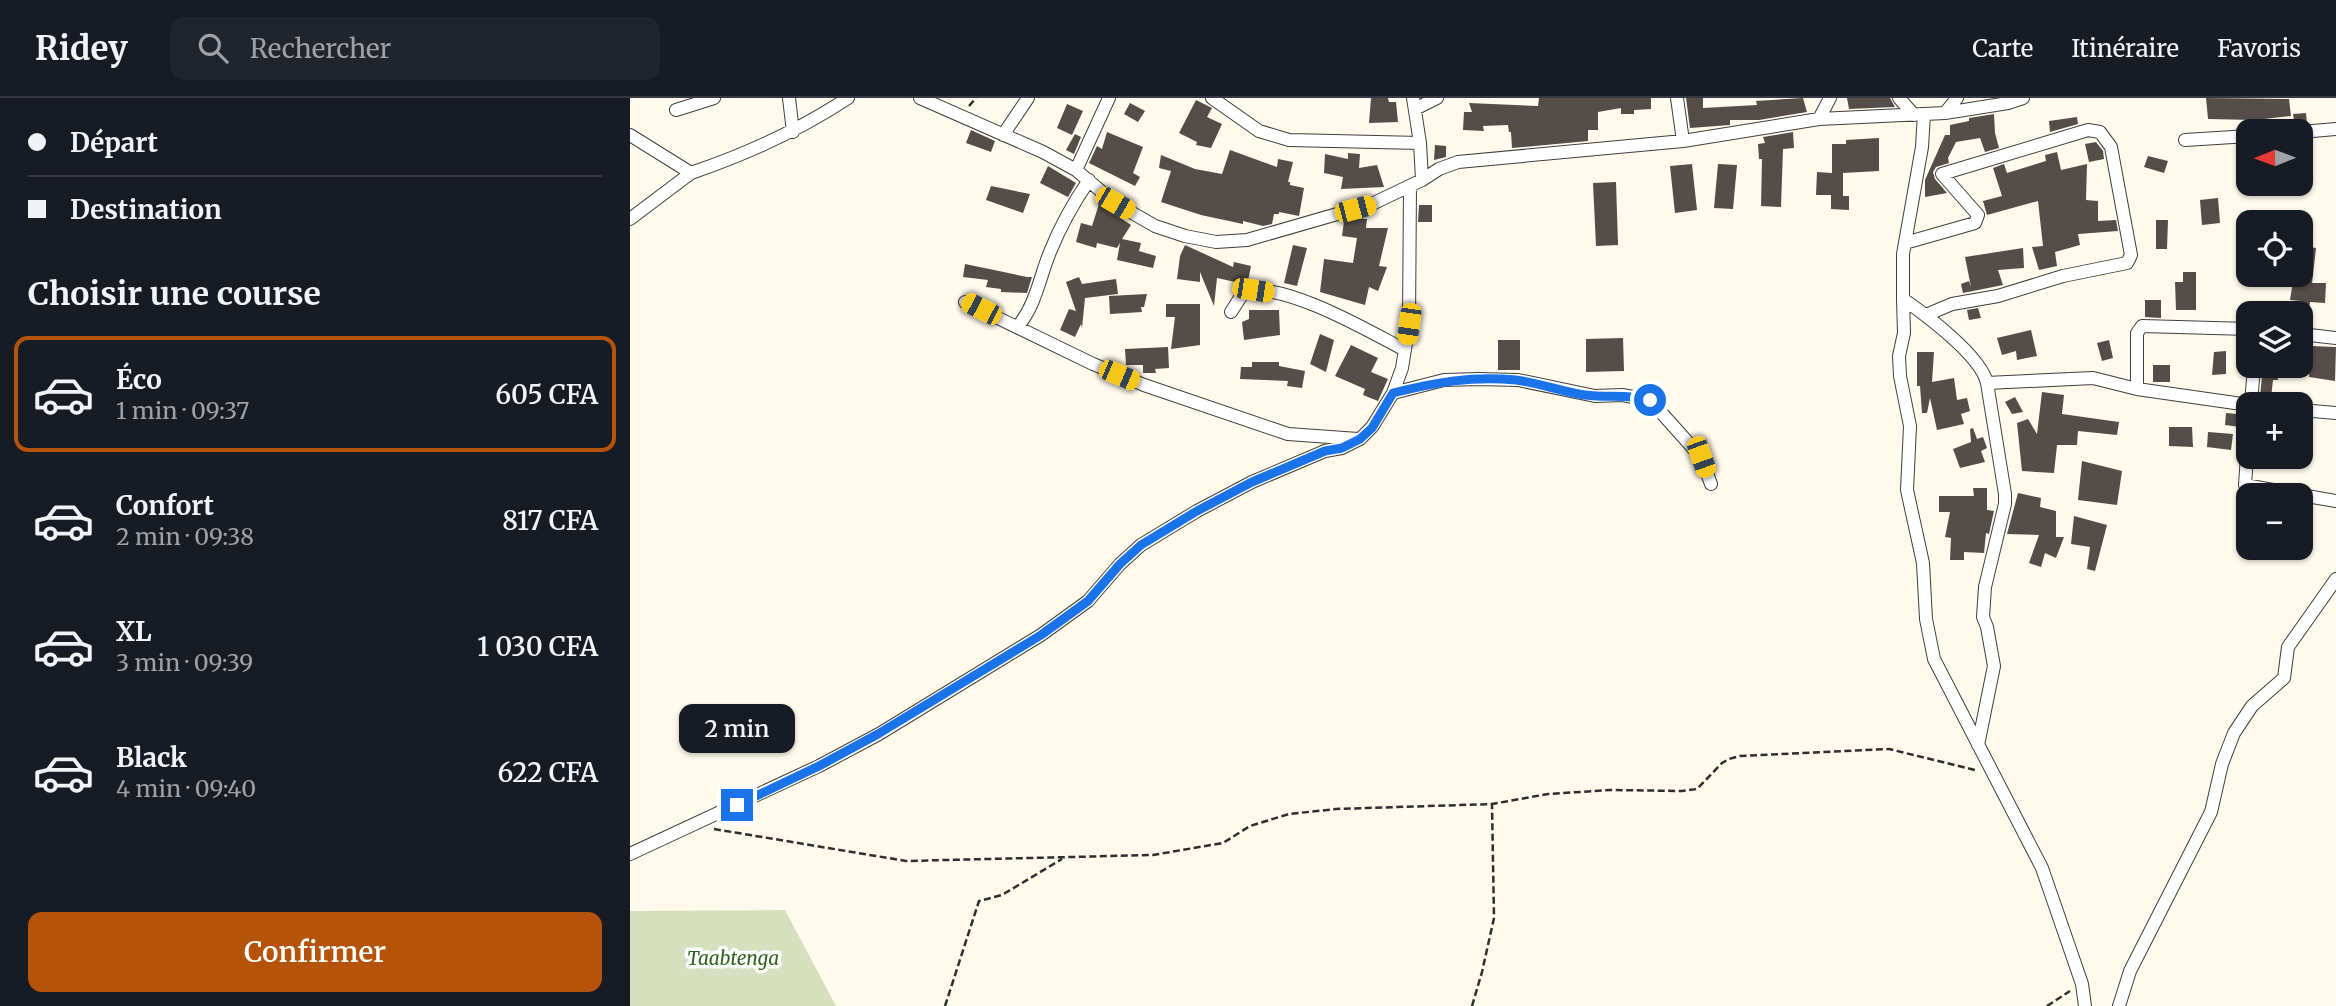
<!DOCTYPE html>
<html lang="fr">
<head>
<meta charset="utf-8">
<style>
  :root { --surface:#171b24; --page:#20242c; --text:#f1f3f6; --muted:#9ea1a6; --line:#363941; --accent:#b45309 }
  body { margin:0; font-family:Merriweather,serif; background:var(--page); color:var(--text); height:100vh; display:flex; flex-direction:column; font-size:26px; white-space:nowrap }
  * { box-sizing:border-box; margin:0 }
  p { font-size:23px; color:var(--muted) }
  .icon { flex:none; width:38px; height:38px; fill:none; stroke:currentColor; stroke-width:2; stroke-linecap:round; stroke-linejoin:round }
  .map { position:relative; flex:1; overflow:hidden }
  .side { display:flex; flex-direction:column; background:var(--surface); width:630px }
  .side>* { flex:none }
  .banner { display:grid; align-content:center; height:154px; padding:0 28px; background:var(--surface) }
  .needle { width:46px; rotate:269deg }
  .buttons { position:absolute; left:1606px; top:21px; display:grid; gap:14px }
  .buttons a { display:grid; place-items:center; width:77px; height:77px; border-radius:14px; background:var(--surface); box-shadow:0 2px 5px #0004; font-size:35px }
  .end { position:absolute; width:32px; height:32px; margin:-16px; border:9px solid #1a73e8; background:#fff; box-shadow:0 0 0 4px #fff }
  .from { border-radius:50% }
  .bubble { position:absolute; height:49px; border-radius:14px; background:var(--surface); box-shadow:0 2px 5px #0004; font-size:23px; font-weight:600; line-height:49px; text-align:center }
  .car { position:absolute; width:21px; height:42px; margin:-21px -10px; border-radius:9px; box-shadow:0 0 5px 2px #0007; background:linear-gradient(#f5c518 24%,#345 0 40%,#f5c518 0 76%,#345 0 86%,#f5c518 0) }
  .banner b { display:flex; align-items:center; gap:24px; height:66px; font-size:26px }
  .banner b+b { border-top:2px solid var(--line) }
  .banner i { width:18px; height:18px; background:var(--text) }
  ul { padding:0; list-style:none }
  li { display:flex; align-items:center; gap:21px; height:116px; margin:0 14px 10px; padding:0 14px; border:4px solid transparent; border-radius:14px }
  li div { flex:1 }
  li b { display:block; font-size:26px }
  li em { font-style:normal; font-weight:600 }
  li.current { border-color:var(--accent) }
  li>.icon { width:63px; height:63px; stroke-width:1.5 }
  h2 { padding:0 28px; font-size:32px; line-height:84px }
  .cta { display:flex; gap:14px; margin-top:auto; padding:14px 28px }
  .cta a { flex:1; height:80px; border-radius:14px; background:var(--accent); color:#fff; font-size:28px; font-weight:600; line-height:80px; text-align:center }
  header { display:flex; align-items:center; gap:42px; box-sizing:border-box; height:98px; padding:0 35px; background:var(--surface); border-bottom:2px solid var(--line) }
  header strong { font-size:33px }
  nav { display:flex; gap:38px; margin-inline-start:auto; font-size:24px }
  .search { width:490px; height:63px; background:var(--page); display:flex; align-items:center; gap:18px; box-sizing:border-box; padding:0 24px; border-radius:14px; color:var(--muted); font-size:26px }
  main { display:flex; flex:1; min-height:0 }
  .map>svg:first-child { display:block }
  .cemetery { fill:#d7e0be }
  .building { fill:#554d49 }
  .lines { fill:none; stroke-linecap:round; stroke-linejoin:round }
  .minor-casing { stroke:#3f3f3f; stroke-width:14 }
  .path { stroke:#2e2e2e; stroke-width:2.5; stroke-dasharray:7 3.5; stroke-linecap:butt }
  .minor { stroke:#fff; stroke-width:12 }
  .route { stroke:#1a73e8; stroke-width:9 }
  .labels { text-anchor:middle; stroke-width:7; stroke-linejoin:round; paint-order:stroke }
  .park-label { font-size:19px; font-style:italic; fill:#31631d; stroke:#fff }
</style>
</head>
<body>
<header>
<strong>Ridey</strong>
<div class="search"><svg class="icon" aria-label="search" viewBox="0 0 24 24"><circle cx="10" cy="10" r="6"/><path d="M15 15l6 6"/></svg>Rechercher</div>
<nav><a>Carte</a><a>Itinéraire</a><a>Favoris</a></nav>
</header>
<main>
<section class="side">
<div class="banner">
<b><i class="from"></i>Départ</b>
<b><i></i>Destination</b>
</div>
<h2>Choisir une course</h2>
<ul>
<li class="current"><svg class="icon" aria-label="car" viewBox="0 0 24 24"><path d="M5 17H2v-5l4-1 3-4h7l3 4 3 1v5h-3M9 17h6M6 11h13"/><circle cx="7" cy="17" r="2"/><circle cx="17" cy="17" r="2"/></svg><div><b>Éco</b><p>1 min · 09:37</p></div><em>605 CFA</em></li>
<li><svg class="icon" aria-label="car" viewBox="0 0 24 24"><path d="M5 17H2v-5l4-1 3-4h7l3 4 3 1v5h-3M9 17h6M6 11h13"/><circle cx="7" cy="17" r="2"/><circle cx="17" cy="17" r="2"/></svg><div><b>Confort</b><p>2 min · 09:38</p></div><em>817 CFA</em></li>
<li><svg class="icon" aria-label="car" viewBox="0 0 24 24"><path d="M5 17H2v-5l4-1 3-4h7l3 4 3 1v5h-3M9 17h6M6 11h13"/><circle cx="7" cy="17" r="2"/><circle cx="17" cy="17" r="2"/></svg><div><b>XL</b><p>3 min · 09:39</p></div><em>1 030 CFA</em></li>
<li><svg class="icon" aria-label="car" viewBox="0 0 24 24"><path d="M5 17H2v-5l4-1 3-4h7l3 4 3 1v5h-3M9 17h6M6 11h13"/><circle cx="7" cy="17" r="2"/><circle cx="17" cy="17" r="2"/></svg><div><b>Black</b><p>4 min · 09:40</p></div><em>622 CFA</em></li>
</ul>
<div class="cta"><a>Confirmer</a></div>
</section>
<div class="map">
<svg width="1706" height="908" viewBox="0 0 1706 908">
  <rect width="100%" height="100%" fill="#fffaec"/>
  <path class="cemetery" d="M155,812L206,908H0V813Z"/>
  <path class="building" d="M741,0H758L759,4H766L768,24L739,25Z
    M909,0H1021V11L1004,12V16H991V10L968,14V32H958V43L882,50L881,34H879L878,27L853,28L854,33L833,32L834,14H842L839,5L908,8Z
    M1056,0H1073V10L1127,7L1126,3L1173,0L1177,14L1129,22H1100V27L1060,30Z
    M1217,0H1260L1265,9L1219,11Z
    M1576,0L1659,1L1661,18L1625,22L1578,21Z
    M566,2L582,10L577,19L592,26L581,50L566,47L567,44L549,35Z
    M500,5L515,13L508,24L494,16Z
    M437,6L453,13L442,37L427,30Z
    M1676,15L1677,25L1665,28L1663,16Z
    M1364,16L1365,35L1369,50L1355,54L1350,40L1326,44L1318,60L1319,65L1306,69L1303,74L1305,81L1317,95L1295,99V82L1315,37H1320V27L1339,23V20Z
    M1447,19L1448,26L1420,34L1419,23Z
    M341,32L365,43L361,54L336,45Z
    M477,34L513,49L503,75L510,79L505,88L459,65L467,48L472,51Z
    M1163,34L1164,50L1153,51L1151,109L1131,108L1132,61H1129L1128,46L1135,45L1133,39Z
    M445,36L451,39L444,56L436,52Z
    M1249,40V73L1213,75V98H1219V112L1201,111V97H1186L1187,74L1202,75V46H1216V42Z
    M1466,44L1473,53L1474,61L1459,64L1455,46Z
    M805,47L816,48V59L804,62Z
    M600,52L647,69L648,61L663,64L658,84H660V87L674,90L669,118L649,114V116H644L642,126L633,128L613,123V126L571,117L531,104L541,73L529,70L531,57L565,71L592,76Z
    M1427,54L1431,72L1457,66L1456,102L1468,103V123L1486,122L1488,133L1448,136L1450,147L1425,154L1427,168L1409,172L1402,149L1413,148L1408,103L1357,117L1353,103L1372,98L1363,70L1374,66L1377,75L1416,63L1415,57Z
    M718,55L730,56L729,70L747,67L754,89L711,91L713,79L694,75L695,56L718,61Z
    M1518,58L1538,63L1534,75L1514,69Z
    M1062,66L1067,112L1045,115L1040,68Z
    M1088,66L1107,67L1103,111L1084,110Z
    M418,68L446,85L438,99L410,85Z
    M986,84L988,147L966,148L963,85Z
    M361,88L400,96L393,115L356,102Z
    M1588,100L1590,125L1572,127L1570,102Z
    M469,106L501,127L492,141L511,145L509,153L526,158L523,170L487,162L490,145L487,150L467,145L466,150L446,144L451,125L462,128Z
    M789,107H802V124H788Z
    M723,120L737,121L736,130H758L749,168L757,169L748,193L739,189L735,207L690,194L694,161L723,165L727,140L712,138L714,123Z
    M1526,122H1538L1537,151H1526Z
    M555,147L603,169L604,164L621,168L618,183L610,185L587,180L584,208L570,174V184L547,181L550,158Z
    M663,147L677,150L667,188L654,185Z
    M1671,148L1686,150L1682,185H1696L1695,205L1680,204L1679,212L1671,211V203L1660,202L1663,183L1671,184Z
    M1393,150L1394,170L1368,172L1373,187L1333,195L1331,186L1339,183L1341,189L1335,159Z
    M335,166L397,179H402L397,195L371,194V191L356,189L358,182L333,179Z
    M1553,174H1566V212H1546L1545,184H1553Z
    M449,179L452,186L486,181L488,196L455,200L452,230L451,226L445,239L430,232L439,211L446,213L436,184Z
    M517,196L514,209H511L512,214L480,216L479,198Z
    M1515,202H1531V220L1515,219Z
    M536,206H570V247L541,251L545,219H536Z
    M1348,210L1351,220L1339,222L1337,212Z
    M619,212H649L650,237L614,242L612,224L619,221Z
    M1401,232L1407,258L1387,262L1386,253L1372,257L1367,240Z
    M690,236L704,242L696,274L680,266Z
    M993,240L994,273L956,274V241Z
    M868,242H890V272H868Z
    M1479,242L1483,260L1472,263L1467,245Z
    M721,247L748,260L741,274L758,281L748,303L733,297L735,291L705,278Z
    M1681,248L1706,249L1705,283L1679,279Z
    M538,249L539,270L525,271L526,275H513V267H496L495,251Z
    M1596,253V276L1582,277L1584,254Z
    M1287,254H1304L1302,284L1324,280L1327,302L1337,300L1340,313L1331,316L1334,326L1307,332L1300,300L1297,315H1292L1290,288H1287Z
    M622,264H649V268L675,273L672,290L657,288L658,283L610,281L611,269H622Z
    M1523,267H1540V284H1523Z
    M1633,268H1648V282H1643L1641,300L1630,299Z
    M1412,294L1434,297L1432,316L1489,324L1487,337L1448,333L1447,347H1427L1424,375L1392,373L1387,325L1398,321L1407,336Z
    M1385,299L1393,314L1382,316L1375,304Z
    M1596,315L1619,317V320L1612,324L1610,329L1595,327Z
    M1539,329H1562L1563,349L1539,348Z
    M1343,330L1347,341L1353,339L1357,350L1351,353L1355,364L1330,370L1323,351L1341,344L1340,331Z
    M1578,334L1603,336L1601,352L1577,349Z
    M1452,363L1492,373L1487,407L1448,402Z
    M1343,390H1357V412L1364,413L1359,436L1356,435L1354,455L1334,454V462H1320L1321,440L1315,439L1320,414H1309V398H1344Z
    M1388,395L1411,400L1410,409L1426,413V439H1434L1426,460L1415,455L1411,469L1399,465L1409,437L1377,436Z
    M1444,418L1477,427L1465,473L1457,471L1460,449L1441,446Z"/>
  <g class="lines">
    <g class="minor-casing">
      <path id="minor" d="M159,0L163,34
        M290,0L413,54L446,72L485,105L525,128L555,138L586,144L617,142L742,106L792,82L809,71L828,64L1053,43L1189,21L1315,15L1378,5L1393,0
        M582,0L629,33L659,42L790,45
        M783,0L790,45L792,82
        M1047,0L1053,43
        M1269,0L1284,17
        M785,11L807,0
        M46,12L84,0
        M1315,15L1327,0
        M1294,16L1292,49L1273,156V201C1296,217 1351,258 1357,285L1375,396V406L1355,489L1353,519L1357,529L1364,568L1348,647
        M1189,21L1200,0
        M1671,34L1706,31
        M0,37L61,75C117,56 168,33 218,0
        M373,37L398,0
        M1555,42L1619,38
        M446,72L479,0
        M0,121L61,75
        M1275,145L1345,125L1348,117L1312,76L1458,32L1470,34L1481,49L1501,157L1497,165L1433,178L1368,198L1322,206L1296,217
        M1273,201L1274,235L1269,258L1270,278L1280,328L1277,392L1293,465L1296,521L1304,561L1412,770L1452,886L1455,908
        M335,204L463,266L514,287L658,336L728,341
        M601,214L615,192C660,187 735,231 775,252
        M388,228C406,207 410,178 420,154C430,129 444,104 459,82
        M1671,236L1706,240
        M1357,285L1463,280L1507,291L1619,307
        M1507,291V235L1512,228L1619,231
        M763,295L814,282L849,281L888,282L965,298L992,297L1020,302L1071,359L1081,386
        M1621,306L1624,268
        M1671,312L1706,315
        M1619,329L1615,387L1671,397
        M1671,397L1706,403
        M0,756L189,668L249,636L411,537L458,503L490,466L511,447L567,413L622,384L695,353L712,350L730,341L742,329L763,295L772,270L779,226L780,88
        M1489,908L1500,873L1581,714L1592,666L1604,635L1622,608L1654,580L1658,549L1706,481"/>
    </g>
    <path class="path" d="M339,8L346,0
      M84,731L276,763L523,757L593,745L620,728L659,716L706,711L862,706L918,696L980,692L1052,693L1067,691L1092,665L1099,661L1110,658L1259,651L1345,672
      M315,908L349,803L372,797L432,761
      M842,908L852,874L864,820L862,706
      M1417,908L1440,893"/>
    <use href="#minor" class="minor"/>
  </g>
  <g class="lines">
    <path class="route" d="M107,707L189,668L248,636L411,537L458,503L490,466L511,447L567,413L622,384L695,353L712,350L730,341L742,330L763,295C807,284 841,278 886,282C910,285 932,294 955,297C977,300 998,296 1020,302"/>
  </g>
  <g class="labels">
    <g class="park-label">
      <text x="103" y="867">Taabtenga</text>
    </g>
  </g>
</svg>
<div class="buttons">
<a><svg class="needle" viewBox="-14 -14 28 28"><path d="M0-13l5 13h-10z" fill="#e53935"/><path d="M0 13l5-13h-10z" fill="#9ea1a6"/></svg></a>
<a><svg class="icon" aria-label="locate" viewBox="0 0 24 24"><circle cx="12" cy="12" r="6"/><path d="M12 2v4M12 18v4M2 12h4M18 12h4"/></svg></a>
<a><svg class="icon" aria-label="layers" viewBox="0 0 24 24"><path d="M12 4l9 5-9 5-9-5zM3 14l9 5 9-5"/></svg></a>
<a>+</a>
<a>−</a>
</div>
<i class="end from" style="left:1020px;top:302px"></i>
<i class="end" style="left:107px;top:707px"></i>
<div class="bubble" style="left:49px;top:606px;width:116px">2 min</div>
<i class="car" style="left:485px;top:105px;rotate:120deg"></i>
<i class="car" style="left:725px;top:111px;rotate:75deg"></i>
<i class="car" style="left:623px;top:192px;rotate:99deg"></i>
<i class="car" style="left:351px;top:211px;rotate:297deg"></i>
<i class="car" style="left:779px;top:226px;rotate:188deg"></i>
<i class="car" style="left:489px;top:277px;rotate:113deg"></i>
<i class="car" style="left:1071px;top:359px;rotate:160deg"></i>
</div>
</main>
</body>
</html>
